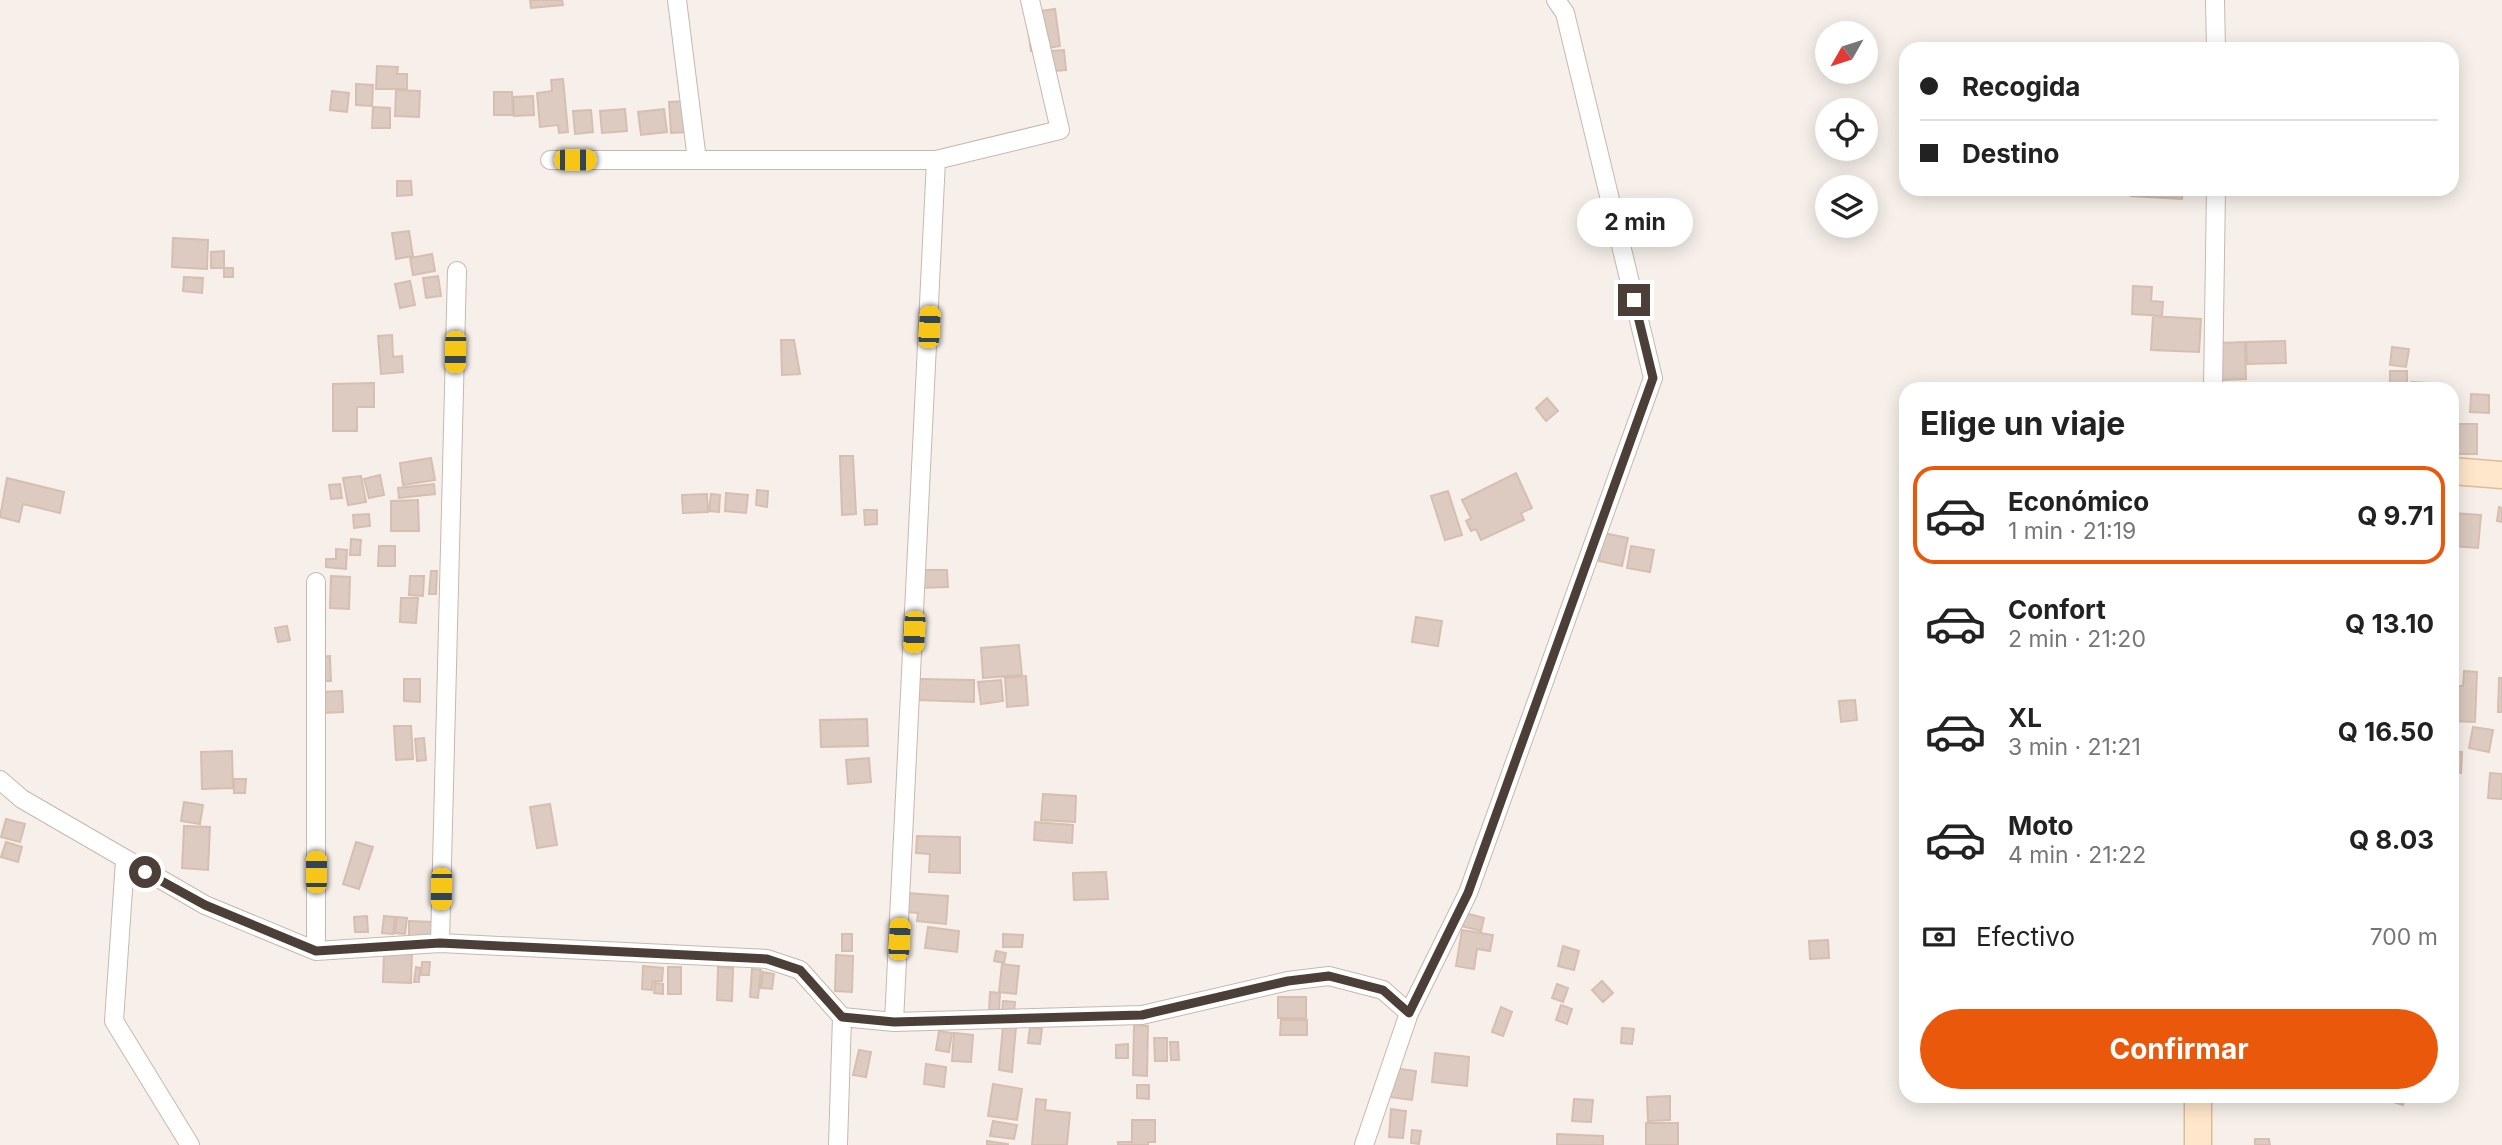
<!DOCTYPE html>
<html lang="es">
<head>
<meta charset="utf-8">
<style>
  :root { --surface:#fff; --page:#f2f2f2; --text:#222; --muted:#767676; --line:#e0e0e0; --accent:#ea580c }
  body { margin:0; font-family:Inter,sans-serif; background:var(--page); color:var(--text); height:100vh; display:flex; flex-direction:column; font-size:26px; white-space:nowrap }
  * { box-sizing:border-box; margin:0 }
  p { font-size:23px; color:var(--muted) }
  .icon { flex:none; width:38px; height:38px; fill:none; stroke:currentColor; stroke-width:2; stroke-linecap:round; stroke-linejoin:round }
  .map { position:relative; flex:1; overflow:hidden }
  .details { position:absolute; left:1899px; top:382px; width:560px; height:721px; display:flex; flex-direction:column; background:var(--surface); border-radius:21px; box-shadow:0 4px 18px #0003 }
  .details>* { flex:none }
  .banner { position:absolute; left:1899px; top:42px; width:560px; height:154px; border-radius:21px; box-shadow:0 4px 18px #0003; display:grid; align-content:center; height:154px; padding:0 21px; background:var(--surface) }
  .needle { width:46px; rotate:231deg }
  .fabs { position:absolute; left:1815px; top:21px; display:grid; gap:14px }
  .fabs a { display:grid; place-items:center; width:63px; height:63px; border-radius:50%; background:var(--surface); box-shadow:0 4px 18px #0003; font-size:35px }
  .end { position:absolute; width:32px; height:32px; margin:-16px; border:9px solid #4c3f37; background:#fff; box-shadow:0 0 0 4px #fff }
  .from { border-radius:50% }
  .bubble { position:absolute; height:49px; border-radius:24px; background:var(--surface); box-shadow:0 4px 18px #0003; font-size:23px; font-weight:700; line-height:49px; text-align:center }
  .car { position:absolute; width:21px; height:42px; margin:-21px -10px; border-radius:9px; box-shadow:0 0 5px 2px #0007; background:linear-gradient(#f5c518 24%,#345 0 40%,#f5c518 0 76%,#345 0 86%,#f5c518 0) }
  .banner b { display:flex; align-items:center; gap:24px; height:66px; font-size:26px }
  .banner b+b { border-top:2px solid var(--line) }
  .banner i { width:18px; height:18px; background:var(--text) }
  ul { padding:0; list-style:none }
  li { display:flex; align-items:center; gap:21px; height:98px; margin:0 14px 10px; padding:0 7px; border:4px solid transparent; border-radius:21px }
  li div { flex:1 }
  li b { display:block; font-size:26px }
  li em { font-style:normal; font-weight:700 }
  li.active { border-color:var(--accent) }
  li>.icon { width:63px; height:63px; stroke-width:1.5 }
  h2 { padding:0 21px; font-size:32px; line-height:84px }
  .pay { display:flex; align-items:center; gap:18px; height:77px; padding:0 21px; font-size:26px }
  .pay p { margin-inline-start:auto }
  .cta { display:flex; gap:14px; margin-top:auto; padding:14px 21px }
  .cta a { flex:1; height:80px; border-radius:42px; background:var(--accent); color:#fff; font-size:28px; font-weight:700; line-height:80px; text-align:center }
  .map>svg:first-child { display:block }
  .building { fill:#ddcbc1; stroke:#d6beb0; stroke-width:2 }
  .lines { fill:none; stroke-linecap:round; stroke-linejoin:round }
  .street-casing { stroke:#c7b8ae; stroke-width:20 }
  .secondary-casing { stroke:#dfbb97; stroke-width:29 }
  .street { stroke:#fff; stroke-width:18 }
  .secondary { stroke:#ffe7cc; stroke-width:26 }
  .route { stroke:#4c3f37; stroke-width:9 }
</style>
</head>
<body>
<div class="map">
<svg width="2502" height="1145" viewBox="0 0 2502 1145">
  <rect width="100%" height="100%" fill="#f7f0ea"/>
  <path class="building" d="M530,0H562L563,5L531,8Z
    M1055,9L1060,46L1031,51L1026,13Z
    M1064,50L1066,70L1054,71L1051,51Z
    M377,66L398,67L397,74H407V89H376Z
    M563,79L568,132L559,133L558,125L540,127L537,93L552,91L551,80Z
    M356,84L373,85L372,106L356,105Z
    M396,90L420,91L419,117L395,116Z
    M332,91L349,93L347,112L330,110Z
    M494,92H512L513,115H494Z
    M533,96L534,115L514,116L513,97Z
    M685,101L688,132L671,133L669,102Z
    M373,107L390,108V128H372Z
    M625,109L627,131L602,133L600,111Z
    M664,109L667,132L641,135L638,112Z
    M591,110L593,132L575,134L573,111Z
    M397,181H411L412,195L397,196Z
    M2132,189H2183L2182,199L2131,196Z
    M409,231L413,256L396,259L392,233Z
    M173,238L208,240L207,269L172,267Z
    M224,251V268H211V252Z
    M432,254L435,271L413,275L410,258Z
    M224,268H233V277H224Z
    M438,276L441,296L426,298L423,278Z
    M184,277L203,278L202,293L183,291Z
    M410,281L415,305L400,308L395,284Z
    M2133,286L2152,287L2151,301L2163,302L2162,316L2132,314Z
    M2153,316L2201,319L2199,352L2151,350Z
    M392,335L393,357L402,356L403,372L381,374L378,336Z
    M781,340H794L800,374L782,375Z
    M2285,341L2286,363L2247,364L2246,342Z
    M2245,342L2246,379L2221,380L2219,343Z
    M2392,347L2409,349L2406,367L2390,365Z
    M2390,371H2407V388H2390Z
    M2412,382L2428,383L2427,388H2412Z
    M374,383V407H357V431H333V384Z
    M2243,385L2259,387V388H2242Z
    M2471,394L2489,395V413L2470,412Z
    M1547,398L1558,411L1546,421L1536,408Z
    M2452,424H2477V454H2452Z
    M840,456H853L856,514L842,515Z
    M431,458L435,480L403,485L400,463Z
    M1516,473L1532,508L1521,513L1524,520L1481,540L1476,529L1471,531L1466,521L1471,518L1462,500Z
    M380,475L384,495L369,498L364,479Z
    M361,476L366,502L348,505L343,478Z
    M7,478L64,492L60,513L23,504L19,522L0,517Z
    M340,484L342,498L331,499L329,485Z
    M434,484L435,494L399,498L398,488Z
    M757,490L768,491L767,507L756,505Z
    M1448,491L1462,535L1445,540L1431,496Z
    M726,493L748,495L746,513L725,511Z
    M707,494L708,512L683,513L682,495Z
    M711,494L720,495L719,512L709,511Z
    M418,500L419,531H391V501Z
    M2499,507L2502,508V522L2497,521Z
    M864,510H877V524L865,525Z
    M2452,513L2481,515L2478,548L2452,546Z
    M369,514L370,526L354,528L353,515Z
    M1604,533L1628,538L1622,566L1599,561Z
    M351,539L361,540L360,555H350Z
    M379,546H395V566H378Z
    M1631,546L1654,550L1650,572L1627,568Z
    M336,549L347,550L346,569L326,567V559H336Z
    M918,570H947L948,587L918,588Z
    M431,571H437L436,594H429Z
    M331,576L350,577L349,609L330,608Z
    M410,576H424L423,596L409,595Z
    M401,598H418L416,623L400,622Z
    M1416,617L1442,621L1438,646L1412,642Z
    M287,626L290,640L278,642L275,628Z
    M1019,645L1022,675L983,678L981,648Z
    M330,656L331,681H320L319,657Z
    M2464,671L2477,672L2475,722L2452,721V686H2463Z
    M1026,676L1028,705L1007,707L1005,678Z
    M2499,678H2502V712H2498Z
    M404,679H420V702L404,701Z
    M918,679L974,680V702L917,700Z
    M1001,680L1003,701L981,704L978,682Z
    M342,691L343,712L322,713L321,692Z
    M1855,700L1857,720L1841,722L1839,701Z
    M867,719L868,746L821,747L820,720Z
    M394,726H411L413,759L396,760Z
    M2473,727L2493,730L2489,752L2469,748Z
    M424,738L426,760L417,761L415,739Z
    M232,751L233,788L202,789L201,752Z
    M2452,752H2462L2461,773L2452,772Z
    M869,758L871,782L848,784L846,760Z
    M2490,773L2502,774V799L2488,798Z
    M234,779H246L245,793H234Z
    M1043,794L1076,796L1075,822L1041,820Z
    M184,802L203,805L200,824L181,821Z
    M550,804L557,845L537,848L530,807Z
    M6,819L25,824L20,842L1,837Z
    M1035,822L1073,825L1072,843L1034,840Z
    M184,826L210,827L208,870L182,868Z
    M917,836L960,837V873L929,872L930,854L916,853Z
    M6,842L22,847L18,862L1,857Z
    M356,842L373,847L359,889L343,884Z
    M1106,872L1108,899L1074,900L1073,873Z
    M907,893L948,896L946,924L917,921L918,913L906,912Z
    M1465,913L1484,918L1481,931L1461,926Z
    M367,916L368,932H355L354,917Z
    M384,916L395,917L393,934L382,933Z
    M397,917L407,918L405,934L395,933Z
    M409,921L435,922V936H409Z
    M928,927L959,931L957,952L925,948Z
    M1462,930L1493,935L1490,951L1477,949L1474,969L1456,966Z
    M842,934H852V951H842Z
    M1003,934L1023,935L1022,947H1003Z
    M1828,940L1829,958L1810,959L1809,941Z
    M1563,946L1579,951L1574,970L1558,966Z
    M384,951L412,952L411,983L383,982Z
    M996,951L1006,953L1004,963L994,961Z
    M836,955L853,956L852,992L835,991Z
    M422,962H430L429,975H421Z
    M1002,964L1019,966L1016,994L999,992Z
    M643,966L663,968L662,981H653L652,990L642,989Z
    M416,967L420,968L419,982H414Z
    M668,967H681V994H668Z
    M718,967L733,968L732,1001L717,1000Z
    M752,969L761,970L758,998L750,997Z
    M763,972L774,974L772,989L761,988Z
    M1602,981L1613,993L1603,1002L1592,990Z
    M655,983L663,984V994L654,993Z
    M1557,984L1568,988L1563,1002L1552,998Z
    M990,992L1000,993L999,1011H989Z
    M1278,997H1306V1018H1278Z
    M1003,1001L1015,1002L1014,1013L1002,1012Z
    M1561,1005L1572,1009L1567,1024L1556,1020Z
    M1501,1007L1512,1012L1503,1036L1492,1032Z
    M1281,1020H1307V1035H1280Z
    M1134,1025L1148,1026L1147,1076L1133,1075Z
    M1003,1026L1016,1027L1012,1072L999,1070Z
    M1030,1027L1042,1029L1040,1044L1028,1043Z
    M1622,1028L1634,1029L1632,1044L1621,1043Z
    M939,1031L952,1033L949,1052L936,1050Z
    M954,1033L973,1035L971,1062L952,1061Z
    M1154,1038H1167V1061H1155Z
    M1170,1042H1178L1179,1060H1171Z
    M1128,1044V1058H1116V1045Z
    M859,1050L871,1052L866,1077L853,1075Z
    M1435,1053L1469,1057L1467,1086L1432,1082Z
    M926,1064L946,1067L944,1087L924,1084Z
    M1393,1068L1416,1071L1412,1100L1389,1097Z
    M993,1084L1022,1089L1017,1120L988,1116Z
    M1137,1085H1149V1099L1137,1098Z
    M1670,1096V1120L1648,1121L1647,1097Z
    M2392,1096H2405L2403,1105L2390,1101Z
    M1036,1099L1046,1100L1045,1110L1070,1113L1067,1145H1032Z
    M1574,1099L1593,1100L1591,1122L1572,1121Z
    M1391,1109L1406,1111L1403,1138L1389,1137Z
    M1132,1120H1155V1142H1148V1145H1118V1142H1132Z
    M993,1121L1017,1125L1014,1139L990,1136Z
    M1646,1123H1678V1145H1646Z
    M1412,1130L1421,1131L1419,1144L1411,1143Z
    M1557,1134L1603,1136V1145H1557Z
    M2255,1139H2269L2270,1145H2255Z
    M987,1141L1008,1144V1145H987Z"/>
  <g class="lines">
    <g class="street-casing">
      <path id="street" d="M677,0L697,160
        M2215,0L2216,49
        M550,160H936L1060,130L1030,0
        M2213,388L2216,189
        M316,582V951
        M0,780L22,799L205,905L316,951L440,943L767,959L800,970L842,1017L894,1022L1142,1015L1288,981L1329,976L1383,990L1409,1013
        M125,861L114,1021L190,1145
        M440,943L457,271
        M894,1022L936,160
        M838,1145L842,1017
        M1364,1145L1409,1013L1468,893L1653,378L1565,13L1556,0"/>
    </g>
    <g class="secondary-casing">
      <path id="secondary" d="M2452,471L2502,475
        M2198,1096V1145"/>
    </g>
    <use href="#street" class="street"/>
    <use href="#secondary" class="secondary"/>
  </g>
  <g class="lines">
    <path class="route" d="M145,872L205,905L316,951L440,943L767,959L800,970L842,1017L894,1022L1142,1015L1288,981L1329,976L1383,990L1409,1013L1468,893L1653,378L1634,300"/>
  </g>
</svg>
<div class="fabs">
<a><svg class="needle" viewBox="-14 -14 28 28"><path d="M0-13l5 13h-10z" fill="#e53935"/><path d="M0 13l5-13h-10z" fill="#767676"/></svg></a>
<a><svg class="icon" aria-label="locate" viewBox="0 0 24 24"><circle cx="12" cy="12" r="6"/><path d="M12 2v4M12 18v4M2 12h4M18 12h4"/></svg></a>
<a><svg class="icon" aria-label="layers" viewBox="0 0 24 24"><path d="M12 4l9 5-9 5-9-5zM3 14l9 5 9-5"/></svg></a>
</div>
<i class="end from" style="left:145px;top:872px"></i>
<i class="end" style="left:1634px;top:300px"></i>
<div class="bubble" style="left:1577px;top:198px;width:116px">2 min</div>
<i class="car" style="left:575px;top:160px;rotate:90deg"></i>
<i class="car" style="left:929px;top:327px;rotate:3deg"></i>
<i class="car" style="left:455px;top:352px;rotate:181deg"></i>
<i class="car" style="left:914px;top:632px;rotate:183deg"></i>
<i class="car" style="left:316px;top:872px;rotate:0deg"></i>
<i class="car" style="left:441px;top:889px;rotate:181deg"></i>
<i class="car" style="left:899px;top:939px;rotate:3deg"></i>
<div class="banner">
<b><i class="from"></i>Recogida</b>
<b><i></i>Destino</b>
</div>
<section class="details">
<h2>Elige un viaje</h2>
<ul>
<li class="active"><svg class="icon" aria-label="car" viewBox="0 0 24 24"><path d="M5 17H2v-5l4-1 3-4h7l3 4 3 1v5h-3M9 17h6M6 11h13"/><circle cx="7" cy="17" r="2"/><circle cx="17" cy="17" r="2"/></svg><div><b>Económico</b><p>1 min · 21:19</p></div><em>Q 9.71</em></li>
<li><svg class="icon" aria-label="car" viewBox="0 0 24 24"><path d="M5 17H2v-5l4-1 3-4h7l3 4 3 1v5h-3M9 17h6M6 11h13"/><circle cx="7" cy="17" r="2"/><circle cx="17" cy="17" r="2"/></svg><div><b>Confort</b><p>2 min · 21:20</p></div><em>Q 13.10</em></li>
<li><svg class="icon" aria-label="car" viewBox="0 0 24 24"><path d="M5 17H2v-5l4-1 3-4h7l3 4 3 1v5h-3M9 17h6M6 11h13"/><circle cx="7" cy="17" r="2"/><circle cx="17" cy="17" r="2"/></svg><div><b>XL</b><p>3 min · 21:21</p></div><em>Q 16.50</em></li>
<li><svg class="icon" aria-label="car" viewBox="0 0 24 24"><path d="M5 17H2v-5l4-1 3-4h7l3 4 3 1v5h-3M9 17h6M6 11h13"/><circle cx="7" cy="17" r="2"/><circle cx="17" cy="17" r="2"/></svg><div><b>Moto</b><p>4 min · 21:22</p></div><em>Q 8.03</em></li>
</ul>
<div class="pay"><svg class="icon" aria-label="cash" viewBox="0 0 24 24"><path d="M3 7h18v10H3z"/><circle cx="12" cy="12" r="2"/></svg>Efectivo<p>700 m</p></div>
<div class="cta"><a>Confirmar</a></div>
</section>
</div>
</body>
</html>
